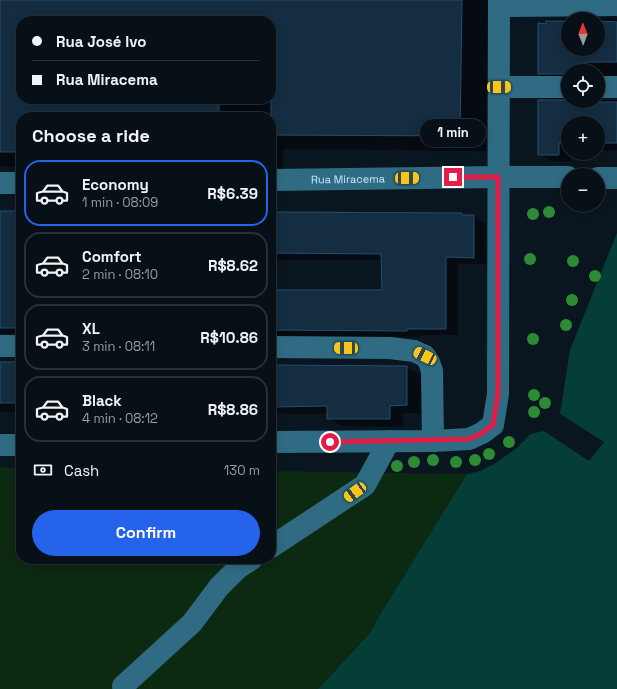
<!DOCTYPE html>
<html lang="en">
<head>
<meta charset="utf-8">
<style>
  :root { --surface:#081017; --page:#161e24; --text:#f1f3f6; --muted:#989da1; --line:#293036; --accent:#2563eb }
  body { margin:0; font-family:"Space Grotesk",sans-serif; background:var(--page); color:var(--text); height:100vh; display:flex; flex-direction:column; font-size:15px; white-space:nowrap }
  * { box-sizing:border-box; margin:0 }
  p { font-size:13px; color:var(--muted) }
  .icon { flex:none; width:22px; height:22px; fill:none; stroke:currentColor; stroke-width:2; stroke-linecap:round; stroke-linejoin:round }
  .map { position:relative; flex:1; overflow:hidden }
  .drawer { position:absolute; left:16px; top:112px; width:260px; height:452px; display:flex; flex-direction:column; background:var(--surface); border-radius:16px; box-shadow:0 2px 10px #0003,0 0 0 1px var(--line) }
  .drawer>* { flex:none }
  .banner { position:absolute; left:16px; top:16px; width:260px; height:88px; border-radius:16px; box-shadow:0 2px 10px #0003,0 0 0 1px var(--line); display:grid; align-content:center; height:88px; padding:0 16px; background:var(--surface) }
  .needle { width:26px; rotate:359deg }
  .tools { position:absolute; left:561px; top:12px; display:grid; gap:8px }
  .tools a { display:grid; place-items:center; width:44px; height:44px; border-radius:50%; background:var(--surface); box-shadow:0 2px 10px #0003,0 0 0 1px var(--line); font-size:20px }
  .end { position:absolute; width:18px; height:18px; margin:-9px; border:5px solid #e11d48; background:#fff; box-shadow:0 0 0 2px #fff }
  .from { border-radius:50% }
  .bubble { position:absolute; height:28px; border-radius:14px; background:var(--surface); box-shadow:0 2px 10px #0003,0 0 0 1px var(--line); font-size:13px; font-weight:600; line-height:28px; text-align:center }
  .car { position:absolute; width:12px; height:24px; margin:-12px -6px; border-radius:5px; box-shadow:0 0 3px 1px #0007; background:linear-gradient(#f5c518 24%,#345 0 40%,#f5c518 0 76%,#345 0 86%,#f5c518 0) }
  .banner b { display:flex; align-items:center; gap:14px; height:38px; font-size:15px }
  .banner b+b { border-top:1px solid var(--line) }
  .banner i { width:10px; height:10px; background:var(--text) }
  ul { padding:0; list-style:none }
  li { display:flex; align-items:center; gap:12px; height:66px; margin:0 8px 6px; padding:0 8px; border:2px solid var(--line); border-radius:16px }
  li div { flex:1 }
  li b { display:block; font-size:15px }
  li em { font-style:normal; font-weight:600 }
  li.current { border-color:var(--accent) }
  li>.icon { width:36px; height:36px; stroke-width:1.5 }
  h2 { padding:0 16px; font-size:18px; line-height:48px }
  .pay { display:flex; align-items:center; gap:10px; height:44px; padding:0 16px; font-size:15px }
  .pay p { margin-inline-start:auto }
  .button { display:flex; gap:8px; margin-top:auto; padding:8px 16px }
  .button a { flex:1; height:46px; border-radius:24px; background:var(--accent); color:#fff; font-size:16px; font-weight:600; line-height:46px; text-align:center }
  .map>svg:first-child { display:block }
  .green { fill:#0c2912 }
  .water { fill:#043e36 }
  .shadow { fill:#0007; fill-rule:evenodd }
  .building { fill:#142d41; stroke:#234e70 }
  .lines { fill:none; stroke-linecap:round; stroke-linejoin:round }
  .minor { stroke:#2f6c83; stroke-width:22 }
  .tree { fill:#2d8b35 }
  .route { stroke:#e11d48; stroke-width:5 }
  .labels { text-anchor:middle; stroke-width:3.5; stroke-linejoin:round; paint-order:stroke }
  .street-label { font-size:11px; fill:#c7ebff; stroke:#0a161f }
</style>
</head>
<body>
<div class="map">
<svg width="617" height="689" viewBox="0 0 617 689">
  <rect width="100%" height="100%" fill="#0a161f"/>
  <path class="green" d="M0,467L21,468V559H271V471L467,474L384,608L369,634L318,689H0Z"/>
  <path class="water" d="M617,233V689H318L369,634L384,608L467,474L480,471L494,464L517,448L530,434L544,431L589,461L604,442L560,414L570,350Z"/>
  <path class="shadow" d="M0,0H490V22H488L486,151L283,149V169L271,168V117H21V167L0,166ZM21,21H271V99H21Z
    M617,18V81L598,93V71H568V81H551L539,74L547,19ZM568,19H598V49H568Z
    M598,97L599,100H617V150H598V123H568V153H571V161H551L539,154L568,100L598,101Z
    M0,212H21V334H0Z
    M271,213L462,214L465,216H474L486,224V264H458V335H420V337L271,336V291H383L382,260H271Z
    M0,363H21V415L16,412H0Z
    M271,365L406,367L421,375V413H403V427L342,426L328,418V414H288L286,413H271Z"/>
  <path class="building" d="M0,0H462L460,136L271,135V21H21V99H219V117H21V152H0Z
    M546,21H565V24H568V49H598V23H600V21L617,22V62H586V71H568V74H538V23L546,24Z
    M538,100H568V101H586V102H617V143H598V123H568V134L564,135V143H559V155H538Z
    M0,211H21V328H0Z
    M271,212L462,213V215H474V258L446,257V329H407V331L271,330V290H382L381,254L271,253Z
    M0,362H21V403H0Z
    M271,365L407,366V405L390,406V419H327V406L273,407V403H271Z"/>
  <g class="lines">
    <g class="minor">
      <path d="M499,6L617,5"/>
      <path d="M499,87H568"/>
      <path d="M598,87H617"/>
      <path d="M598,178H617"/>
      <path id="s1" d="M271,180L498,177H568"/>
      <path d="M0,183H21"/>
      <path d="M0,346H21"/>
      <path d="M271,347L390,348L414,351L425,356L429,362L432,371L433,441"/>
      <path d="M271,442L433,441L469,439L482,433L493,425L498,394L499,0"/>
      <path d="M0,445H21"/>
      <path d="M271,547L365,485L389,441"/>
      <path d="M123,686L192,623L219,587L238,568L252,559"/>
    </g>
  </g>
  <g class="tree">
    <circle cx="549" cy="212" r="6"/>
    <circle cx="533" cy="214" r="6"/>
    <circle cx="530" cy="259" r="6"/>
    <circle cx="573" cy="261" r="6"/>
    <circle cx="595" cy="276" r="6"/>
    <circle cx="572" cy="300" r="6"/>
    <circle cx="566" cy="325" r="6"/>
    <circle cx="533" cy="339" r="6"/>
    <circle cx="534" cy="395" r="6"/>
    <circle cx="545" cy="403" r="6"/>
    <circle cx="534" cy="412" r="6"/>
    <circle cx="509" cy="442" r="6"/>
    <circle cx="489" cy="454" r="6"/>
    <circle cx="433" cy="460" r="6"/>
    <circle cx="475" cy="460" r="6"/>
    <circle cx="414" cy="462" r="6"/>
    <circle cx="456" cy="462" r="6"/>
    <circle cx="397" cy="466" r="6"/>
  </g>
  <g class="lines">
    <path class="route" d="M330,442L469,439L482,433L493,425L498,394V177H453"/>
  </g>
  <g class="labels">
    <g class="street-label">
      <text dy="4" stroke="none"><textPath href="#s1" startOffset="77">Rua Miracema</textPath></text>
    </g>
  </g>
</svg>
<div class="tools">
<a><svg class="needle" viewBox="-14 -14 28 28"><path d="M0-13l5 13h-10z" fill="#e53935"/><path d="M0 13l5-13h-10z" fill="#989da1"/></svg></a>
<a><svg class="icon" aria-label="locate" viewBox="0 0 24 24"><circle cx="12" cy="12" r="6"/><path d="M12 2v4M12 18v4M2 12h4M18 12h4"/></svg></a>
<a>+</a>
<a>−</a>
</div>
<i class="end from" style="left:330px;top:442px"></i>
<i class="end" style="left:453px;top:177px"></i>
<div class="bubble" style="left:420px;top:119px;width:66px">1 min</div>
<i class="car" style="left:499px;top:87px;rotate:90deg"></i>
<i class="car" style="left:407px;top:178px;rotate:89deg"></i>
<i class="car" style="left:346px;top:348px;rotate:271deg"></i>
<i class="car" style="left:425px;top:356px;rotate:297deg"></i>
<i class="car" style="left:355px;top:492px;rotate:234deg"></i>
<div class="banner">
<b><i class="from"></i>Rua José Ivo</b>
<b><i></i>Rua Miracema</b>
</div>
<section class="drawer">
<h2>Choose a ride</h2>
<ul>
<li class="current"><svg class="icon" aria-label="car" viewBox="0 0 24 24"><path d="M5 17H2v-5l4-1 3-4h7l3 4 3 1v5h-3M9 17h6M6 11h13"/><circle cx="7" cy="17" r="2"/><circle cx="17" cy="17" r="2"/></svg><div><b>Economy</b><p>1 min · 08:09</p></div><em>R$6.39</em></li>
<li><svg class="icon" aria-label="car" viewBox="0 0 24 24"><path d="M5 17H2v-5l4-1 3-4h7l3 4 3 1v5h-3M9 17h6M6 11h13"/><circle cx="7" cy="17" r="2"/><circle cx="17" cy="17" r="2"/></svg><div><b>Comfort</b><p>2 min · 08:10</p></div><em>R$8.62</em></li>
<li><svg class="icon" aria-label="car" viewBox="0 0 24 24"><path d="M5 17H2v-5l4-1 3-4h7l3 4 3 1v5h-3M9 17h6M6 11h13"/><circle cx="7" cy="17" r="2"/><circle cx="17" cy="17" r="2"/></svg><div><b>XL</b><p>3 min · 08:11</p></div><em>R$10.86</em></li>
<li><svg class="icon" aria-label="car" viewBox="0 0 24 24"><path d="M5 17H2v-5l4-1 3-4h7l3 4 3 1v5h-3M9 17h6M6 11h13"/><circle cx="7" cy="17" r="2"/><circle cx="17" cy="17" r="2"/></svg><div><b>Black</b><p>4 min · 08:12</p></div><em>R$8.86</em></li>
</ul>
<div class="pay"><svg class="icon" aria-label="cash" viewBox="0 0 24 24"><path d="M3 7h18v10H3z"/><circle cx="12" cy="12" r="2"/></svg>Cash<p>130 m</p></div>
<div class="button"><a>Confirm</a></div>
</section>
</div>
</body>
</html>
